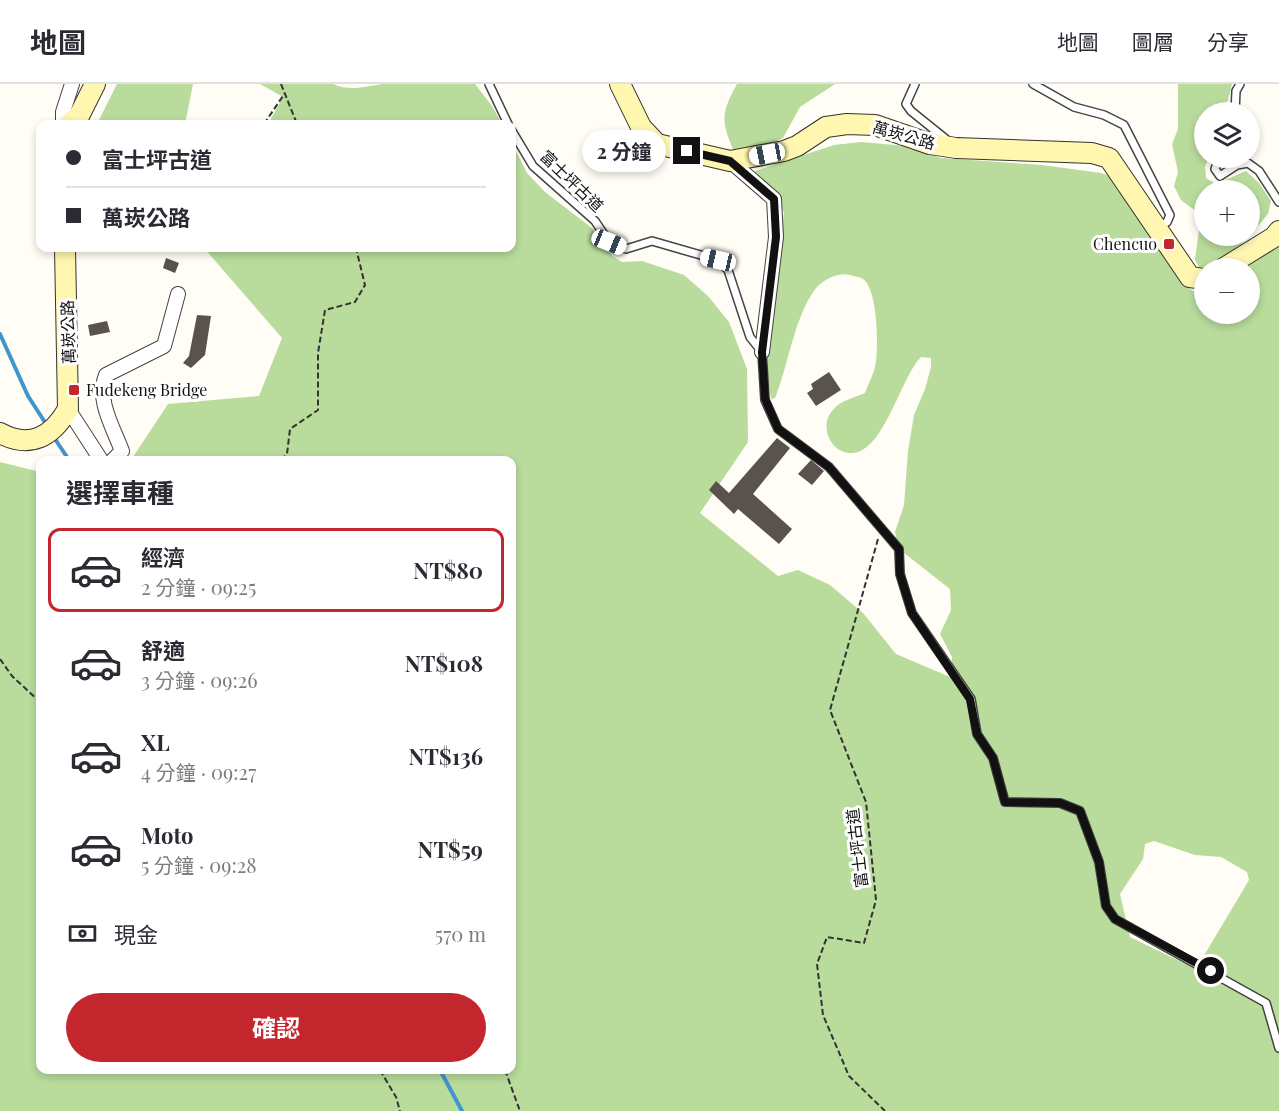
<!DOCTYPE html>
<html lang="zh-TW">
<head>
<meta charset="utf-8">
<style>
  :root { --surface:#fff; --page:#f2f2f3; --text:#2b2b33; --muted:#7c7c81; --line:#e1e1e2; --accent:#c4262e }
  body { margin:0; font-family:"Playfair Display","Noto Sans TC",serif; background:var(--page); color:var(--text); height:100vh; display:flex; flex-direction:column; font-size:22px; white-space:nowrap }
  * { box-sizing:border-box; margin:0 }
  p { font-size:20px; color:var(--muted) }
  .icon { flex:none; width:33px; height:33px; fill:none; stroke:currentColor; stroke-width:2; stroke-linecap:round; stroke-linejoin:round }
  .map { position:relative; flex:1; overflow:hidden }
  .sheet { position:absolute; left:36px; top:372px; width:480px; height:618px; display:flex; flex-direction:column; background:var(--surface); border-radius:12px; box-shadow:0 3px 9px #0003 }
  .sheet>* { flex:none }
  .top-card { position:absolute; left:36px; top:36px; width:480px; height:132px; border-radius:12px; box-shadow:0 3px 9px #0003; display:grid; align-content:center; height:132px; padding:0 30px; background:var(--surface) }
  .buttons { position:absolute; left:1194px; top:18px; display:grid; gap:12px }
  .buttons a { display:grid; place-items:center; width:66px; height:66px; border-radius:50%; background:var(--surface); box-shadow:0 3px 9px #0003; font-size:30px }
  .end { position:absolute; width:27px; height:27px; margin:-14px; border:8px solid #111; background:#fff; box-shadow:0 0 0 3px #fff }
  .from { border-radius:50% }
  .bubble { position:absolute; height:42px; border-radius:21px; background:var(--surface); box-shadow:0 3px 9px #0003; font-size:20px; font-weight:700; line-height:42px; text-align:center }
  .car { position:absolute; width:18px; height:36px; margin:-18px -9px; border-radius:8px; box-shadow:0 0 4px 2px #0007; background:linear-gradient(#fff 24%,#345 0 40%,#fff 0 76%,#345 0 86%,#fff 0) }
  .top-card b { display:flex; align-items:center; gap:21px; height:57px; font-size:22px }
  .top-card b+b { border-top:2px solid var(--line) }
  .top-card i { width:15px; height:15px; background:var(--text) }
  ul { padding:0; list-style:none }
  li { display:flex; align-items:center; gap:18px; height:84px; margin:0 12px 9px; padding:0 18px; border:3px solid transparent; border-radius:12px }
  li div { flex:1 }
  li b { display:block; font-size:22px }
  li em { font-style:normal; font-weight:700 }
  li.active { border-color:var(--accent) }
  li>.icon { width:54px; height:54px; stroke-width:1.5 }
  h2 { padding:0 30px; font-size:27px; line-height:72px }
  .pay { display:flex; align-items:center; gap:15px; height:66px; padding:0 30px; font-size:22px }
  .pay p { margin-inline-start:auto }
  .cta { display:flex; gap:12px; margin-top:auto; padding:12px 30px }
  .cta a { flex:1; height:69px; border-radius:36px; background:var(--accent); color:#fff; font-size:24px; font-weight:700; line-height:69px; text-align:center }
  header { display:flex; align-items:center; gap:36px; box-sizing:border-box; height:84px; padding:0 30px; background:var(--surface); border-bottom:2px solid var(--line) }
  header strong { font-size:28px }
  nav { display:flex; gap:33px; margin-inline-start:auto; font-size:21px }
  .map>svg:first-child { display:block }
  .forest { fill:#b9dc9c; fill-rule:evenodd }
  .lines { fill:none; stroke-linecap:round; stroke-linejoin:round }
  .stream { stroke:#3f96cf; stroke-width:4 }
  .building { fill:#5a524d }
  .lane-casing { stroke:#444; stroke-width:10 }
  .street-casing { stroke:#444; stroke-width:16 }
  .secondary-casing { stroke:#333; stroke-width:22 }
  .path { stroke:#333; stroke-width:2; stroke-dasharray:6 3; stroke-linecap:butt }
  .lane { stroke:#fff; stroke-width:7 }
  .street { stroke:#fff; stroke-width:14 }
  .secondary { stroke:#fff6b0; stroke-width:20 }
  .route { stroke:#111; stroke-width:8 }
  .poi-dot { fill:#c4262e; stroke:#fff; stroke-width:2 }
  .labels { text-anchor:middle; stroke-width:6; stroke-linejoin:round; paint-order:stroke }
  .street-label { font-size:16px; fill:#111; stroke:#fff }
  .poi-label { font-size:16px; fill:#111; stroke:#fff; text-anchor:end }
</style>
</head>
<body>
<header>
<strong>地圖</strong>
<nav><a>地圖</a><a>圖層</a><a>分享</a></nav>
</header>
<div class="map">
<svg width="1279" height="1027" viewBox="0 0 1279 1027">
  <rect width="100%" height="100%" fill="#fffdf5"/>
  <path class="forest" d="M117,0H193L185,40H97Z
    M260,0H333C352,8 365,2 384,0C413,0 445,0 475,0L492,22L502,40H268L283,13Z
    M737,0H835L800,23L783,54L736,72C722,40 719,32 737,0Z
    M1178,0H1232L1225,28H1204V74H1209L1205,82L1206,94L1216,100L1246,87L1259,99L1271,117L1268,130L1250,151V106H1204V152H1249C1236,165 1219,185 1199,183L1195,176L1201,131L1181,116L1174,102L1178,88L1172,60L1178,45Z
    M861,58L906,62L941,74L1042,81L1101,89L1118,95L1185,202L1195,208H1204V230H1250V184H1243L1279,160V1027H0V378L40,388V986H512V376H131L168,320L259,312L282,254L204,164H512V59L527,89L545,108L592,144L612,172L622,178L642,177L684,191L708,212L729,238L747,285L748,358L700,429L778,492L798,486L830,501L863,529L896,570L950,593L952,573L940,550L951,526L950,505L899,465L895,448L904,421L908,367L914,331L925,305L931,283V274L921,273C901,293 884,367 853,369C831,371 818,341 833,326C841,316 854,314 865,309C868,300 873,292 875,283C879,266 878,205 863,195C860,193 853,192 850,191C839,188 825,195 817,203C795,229 788,283 775,314L771,315L767,285L768,264L784,129L776,109L752,88L834,61ZM1154,757L1195,771L1221,773L1247,788L1249,796L1196,885L1130,853L1120,810L1143,775L1145,760Z"/>
  <g class="lines">
    <path class="stream" d="M0,250L28,312L48,343
      M53,352L69,376
      M440,986L462,1027"/>
  </g>
  <path class="building" d="M166,174L179,179L175,189L163,184Z
    M197,231L211,232L205,271L191,284L183,279L189,272Z
    M107,237L110,248L90,252L88,241Z
    M829,288L841,306L816,322L807,309L813,305L811,300Z
    M777,354L790,364L753,410L792,445L779,460L738,425L734,430L709,406L716,397L729,409Z
    M811,376L824,387L812,401L798,390Z"/>
  <g class="lines">
    <g class="lane-casing">
      <path id="lane" d="M489,0L508,40
        M915,0L906,20L911,27L947,56
        M1033,0L1074,23L1104,31L1124,41L1170,131L1167,138L1159,143
        M1235,28L1236,7L1240,0
        M512,47L533,82L595,137L609,158L626,165L652,157L718,176L728,186L750,253L762,268L765,316L778,345L829,383L899,465L900,490L912,529L971,615L977,650L993,674L1005,718L1060,719L1080,727L1099,778L1106,822L1115,835L1266,919L1279,964
        M1219,74L1215,85L1220,92L1237,81L1248,79L1259,87L1279,118"/>
    </g>
    <g class="street-casing">
      <path id="street" d="M63,40V28L72,0
        M730,77L774,115L776,153L762,268
        M68,325L101,376
        M113,376L122,367C113,343 96,316 106,291L164,262L178,210"/>
    </g>
    <g class="secondary-casing">
      <path id="secondary" d="M620,0L641,43L657,60L730,77L784,67L797,62L826,43L847,40L875,41L930,60L956,64L1092,69L1109,74L1190,193L1204,195
        M69,40L79,32L95,0
        M1224,184L1274,153L1279,147
        M0,349C30,365 52,353 68,325L65,164"/>
    </g>
    <path class="path" d="M281,0L297,40
      M264,40L285,9
      M281,376L287,370L290,345L318,326V269L325,226L355,218L365,201L356,164
      M878,455L830,626L866,718L876,816L864,859L827,853L817,880L823,931L849,992L885,1027
      M0,575L12,592L40,618
      M512,614L515,622L512,623
      M512,796L514,799L512,800
      M380,986L396,1013L400,1027
      M505,986L520,1027"/>
    <use href="#lane" class="lane"/>
    <use href="#street" class="street"/>
    <use href="#secondary" class="secondary"/>
  </g>
  <g class="lines">
    <path class="route" d="M687,67L730,77L774,115L776,153L762,268L765,315L778,345L829,383L899,465L900,490L912,529L970,615L977,650L993,674L1005,718L1060,719L1080,727L1099,778L1106,822L1115,835L1211,887"/>
  </g>
  <g class="poi-dot">
    <rect x="1163" y="154" width="12" height="12" rx="3"/>
    <rect x="68" y="300" width="12" height="12" rx="3"/>
  </g>
  <g class="labels">
    <g class="street-label">
      <text transform="translate(904 51) rotate(16)" y="6">萬崁公路</text>
      <text transform="translate(572 97) rotate(44)" y="6">富士坪古道</text>
      <text transform="translate(68 248) rotate(-92)" y="6">萬崁公路</text>
      <text transform="translate(857 764) rotate(-97)" y="6">富士坪古道</text>
    </g>
    <g class="poi-label">
      <text x="1157" y="166">Chencuo</text>
      <text x="86" y="312" text-anchor="start">Fudekeng Bridge</text>
    </g>
  </g>
</svg>
<div class="buttons">
<a><svg class="icon" aria-label="layers" viewBox="0 0 24 24"><path d="M12 4l9 5-9 5-9-5zM3 14l9 5 9-5"/></svg></a>
<a>+</a>
<a>−</a>
</div>
<i class="end from" style="left:1211px;top:887px"></i>
<i class="end" style="left:687px;top:67px"></i>
<div class="bubble" style="left:582px;top:46px;width:84px">2 分鐘</div>
<i class="car" style="left:767px;top:70px;rotate:259deg"></i>
<i class="car" style="left:609px;top:158px;rotate:112deg"></i>
<i class="car" style="left:718px;top:176px;rotate:283deg"></i>
<div class="top-card">
<b><i class="from"></i>富士坪古道</b>
<b><i></i>萬崁公路</b>
</div>
<section class="sheet">
<h2>選擇車種</h2>
<ul>
<li class="active"><svg class="icon" aria-label="car" viewBox="0 0 24 24"><path d="M5 17H2v-5l4-1 3-4h7l3 4 3 1v5h-3M9 17h6M6 11h13"/><circle cx="7" cy="17" r="2"/><circle cx="17" cy="17" r="2"/></svg><div><b>經濟</b><p>2 分鐘 · 09:25</p></div><em>NT$80</em></li>
<li><svg class="icon" aria-label="car" viewBox="0 0 24 24"><path d="M5 17H2v-5l4-1 3-4h7l3 4 3 1v5h-3M9 17h6M6 11h13"/><circle cx="7" cy="17" r="2"/><circle cx="17" cy="17" r="2"/></svg><div><b>舒適</b><p>3 分鐘 · 09:26</p></div><em>NT$108</em></li>
<li><svg class="icon" aria-label="car" viewBox="0 0 24 24"><path d="M5 17H2v-5l4-1 3-4h7l3 4 3 1v5h-3M9 17h6M6 11h13"/><circle cx="7" cy="17" r="2"/><circle cx="17" cy="17" r="2"/></svg><div><b>XL</b><p>4 分鐘 · 09:27</p></div><em>NT$136</em></li>
<li><svg class="icon" aria-label="car" viewBox="0 0 24 24"><path d="M5 17H2v-5l4-1 3-4h7l3 4 3 1v5h-3M9 17h6M6 11h13"/><circle cx="7" cy="17" r="2"/><circle cx="17" cy="17" r="2"/></svg><div><b>Moto</b><p>5 分鐘 · 09:28</p></div><em>NT$59</em></li>
</ul>
<div class="pay"><svg class="icon" aria-label="cash" viewBox="0 0 24 24"><path d="M3 7h18v10H3z"/><circle cx="12" cy="12" r="2"/></svg>現金<p>570 m</p></div>
<div class="cta"><a>確認</a></div>
</section>
</div>
</body>
</html>
